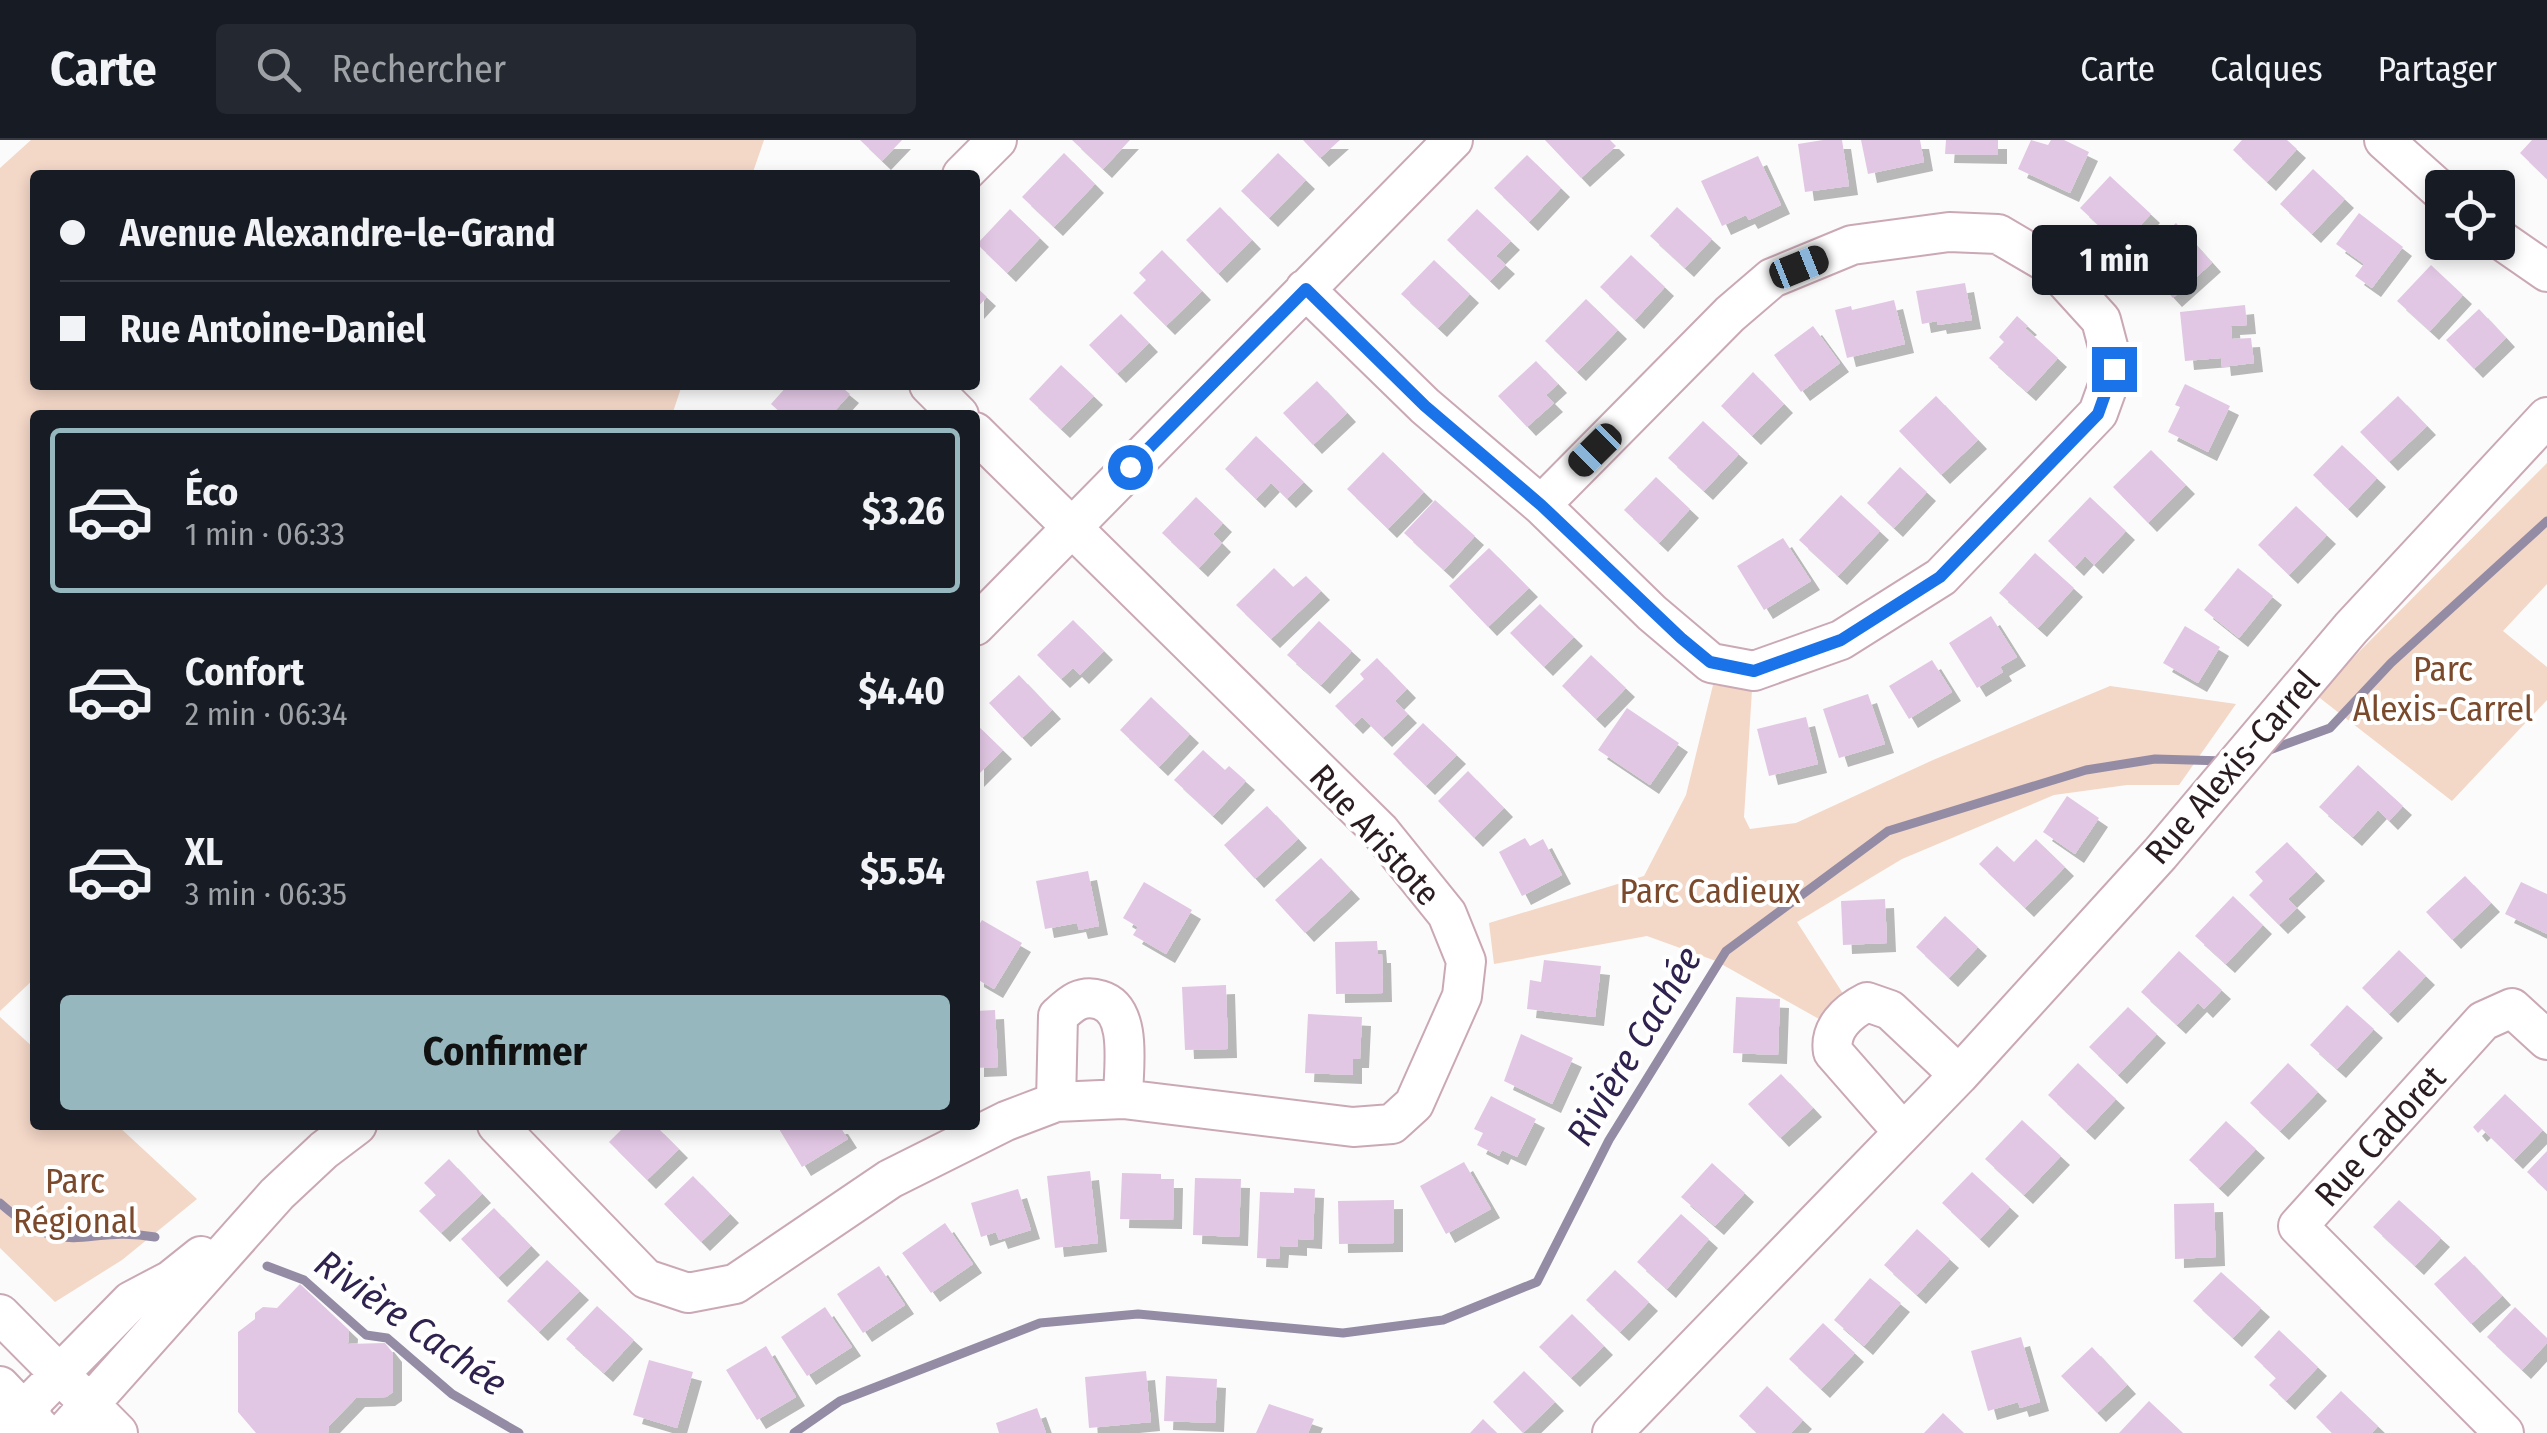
<!DOCTYPE html>
<html lang="fr">
<head>
<meta charset="utf-8">
<style>
  :root { --surface:#171b24; --page:#242831; --text:#f1f3f6; --muted:#9ea1a6; --line:#363941; --accent:#95b7bd }
  body { margin:0; font-family:"Fira Sans Condensed",sans-serif; background:var(--page); color:var(--text); height:100vh; display:flex; flex-direction:column; font-size:38px; white-space:nowrap }
  * { box-sizing:border-box; margin:0 }
  p { font-size:32px; color:var(--muted) }
  .icon { flex:none; width:55px; height:55px; fill:none; stroke:currentColor; stroke-width:2; stroke-linecap:round; stroke-linejoin:round }
  .map { position:relative; flex:1; overflow:hidden }
  .details { position:absolute; left:30px; top:270px; width:950px; height:720px; display:flex; flex-direction:column; background:var(--surface); border-radius:10px; box-shadow:0 5px 15px #0003 }
  .details>* { flex:none }
  .guide { position:absolute; left:30px; top:30px; width:950px; height:220px; border-radius:10px; box-shadow:0 5px 15px #0003; display:grid; align-content:center; height:220px; padding:0 30px; background:var(--surface) }
  .controls { position:absolute; left:2425px; top:30px; display:grid; gap:20px }
  .controls a { display:grid; place-items:center; width:90px; height:90px; border-radius:10px; background:var(--surface); box-shadow:0 5px 15px #0003; font-size:50px }
  .end { position:absolute; width:45px; height:45px; margin:-22px; border:12px solid #1a73e8; background:#fff; box-shadow:0 0 0 5px #fff }
  .from { border-radius:50% }
  .bubble { position:absolute; height:70px; border-radius:10px; background:var(--surface); box-shadow:0 5px 15px #0003; font-size:32px; font-weight:700; line-height:70px; text-align:center }
  .car { position:absolute; width:30px; height:60px; margin:-30px -15px; border-radius:12px; box-shadow:0 0 8px 2px #0007; background:linear-gradient(#222 24%,#8ab4d8 0 40%,#222 0 76%,#8ab4d8 0 86%,#222 0) }
  .guide b { display:flex; align-items:center; gap:35px; height:95px; font-size:38px }
  .guide b+b { border-top:2px solid var(--line) }
  .guide i { width:25px; height:25px; background:var(--text) }
  ul { padding:18px 0 0; list-style:none }
  li { display:flex; align-items:center; gap:30px; height:165px; margin:0 20px 15px; padding:0 10px; border:5px solid transparent; border-radius:10px }
  li div { flex:1 }
  li b { display:block; font-size:38px }
  li em { font-style:normal; font-weight:700 }
  li.current { border-color:var(--accent) }
  li>.icon { width:90px; height:90px; stroke-width:1.5 }
  .button { display:flex; gap:20px; margin-top:auto; padding:20px 30px }
  .button a { flex:1; height:115px; border-radius:10px; background:var(--accent); color:#111; font-size:40px; font-weight:700; line-height:115px; text-align:center }
  header { display:flex; align-items:center; gap:60px; box-sizing:border-box; height:140px; padding:0 50px; background:var(--surface); border-bottom:2px solid var(--line) }
  header strong { font-size:48px }
  nav { display:flex; gap:55px; margin-inline-start:auto; font-size:35px }
  .search { width:700px; height:90px; background:var(--page); display:flex; align-items:center; gap:25px; box-sizing:border-box; padding:0 35px; border-radius:10px; color:var(--muted); font-size:38px }
  .map>svg:first-child { display:block }
  .green { fill:#f3d7c7 }
  .lines { fill:none; stroke-linecap:round; stroke-linejoin:round }
  .stream { stroke:#948ba5; stroke-width:9 }
  .building { fill:#e2c7e4; filter:url(#shadow) }
  .minor-casing { stroke:#cba8b5; stroke-width:42 }
  .highway-casing { stroke:#cba8b5; stroke-width:60 }
  .minor { stroke:#fff; stroke-width:38 }
  .highway { stroke:#fff; stroke-width:55 }
  .route { stroke:#1a73e8; stroke-width:12 }
  .labels { text-anchor:middle; stroke-width:8; stroke-linejoin:round; paint-order:stroke }
  .park-label { font-size:35px; fill:#7b4a2c; stroke:#fff }
  .street-label { font-size:35px; fill:#2a1d22; stroke:#fff }
  .water-label { font-size:38px; font-style:italic; fill:#30224f; stroke:#fff }
</style>
</head>
<body>
<header>
<strong>Carte</strong>
<div class="search"><svg class="icon" aria-label="search" viewBox="0 0 24 24"><circle cx="10" cy="10" r="6"/><path d="M15 15l6 6"/></svg>Rechercher</div>
<nav><a>Carte</a><a>Calques</a><a>Partager</a></nav>
</header>
<div class="map">
<svg width="2547" height="1293" viewBox="0 0 2547 1293">
  <defs>
    <filter id="shadow"><feDropShadow dx="9" dy="9" stdDeviation="0" flood-color="#0004"/></filter>
  </defs>
  <rect width="100%" height="100%" fill="#fbfbfb"/>
  <path class="green" d="M31,0H764L752,35H35V245H682L672,275H35V838L0,871V28Z
    M2547,323V444L2503,491L2547,527V560L2452,661L2316,555Z
    M1713,545L1752,550L1744,677L1750,689L1796,683L1933,620L2110,546L2236,564L2179,645H2127L2054,655L1902,719L1797,782L1849,863L1835,888L1716,821L1647,796L1494,824L1489,783L1644,736L1686,655Z
    M0,877L35,909V985H117L197,1059L122,1120L55,1162L0,1108Z"/>
  <g class="lines">
    <path class="stream" d="M2264,612L2330,588L2391,523L2547,381
      M0,1063C67,1123 84,1084 155,1097
      M267,1126L304,1140L366,1195L387,1198L452,1254L519,1293
      M794,1293L840,1261L1040,1183L1138,1174L1343,1193L1443,1180L1537,1142L1609,1000L1726,811L1888,691L2086,630L2155,619L2225,621"/>
  </g>
  <path class="building" d="M860,0H902L882,21Z
    M1072,0H1130L1103,29Z
    M1303,0H1340L1320,18Z
    M1545,0H1610L1616,6L1581,38Z
    M1823,0H1842L1849,46L1805,52L1798,4Z
    M1861,0H1920L1924,22L1868,34Z
    M1946,0H1998V15L1945,14Z
    M2031,0L2048,5L2051,0H2064L2089,12L2070,53L2018,29Z
    M2242,0H2287L2297,9L2267,42L2233,10Z
    M2532,0H2547V39L2520,13Z
    M1064,13L1095,44L1054,87L1022,57Z
    M1278,13L1306,40L1269,78L1241,51Z
    M1527,15L1561,48L1529,82L1494,48Z
    M1758,16L1781,65L1749,80L1746,75L1722,86L1701,41Z
    M2313,29L2345,59L2312,94L2280,64Z
    M2110,36L2151,74L2121,106L2080,68Z
    M1220,67L1252,100L1218,134L1186,100Z
    M1677,67L1712,99L1685,128L1650,96Z
    M1010,69L1040,98L1007,133L977,104Z
    M1477,69L1511,101L1496,116L1506,125L1490,141L1447,100Z
    M2359,73L2403,107L2372,148L2355,136L2364,124L2336,104Z
    M2176,83L2212,123L2173,158L2137,119Z
    M1162,110L1202,151L1166,186L1133,153L1146,140L1139,133Z
    M1631,115L1665,147L1635,180L1600,147Z
    M1434,120L1470,154L1438,188L1401,154Z
    M2431,125L2463,155L2430,191L2397,161Z
    M1965,143L1972,180L1938,185L1937,181L1922,184L1916,151Z
    M975,146L987,157L975,170Z
    M1586,159L1618,190L1577,232L1545,201Z
    M1894,160L1905,204L1847,218L1835,170L1851,166L1852,170Z
    M2245,165L2247,185L2231,186L2232,199L2251,198L2254,223L2222,227L2221,218L2185,221L2180,172Z
    M2479,169L2506,198L2474,229L2446,200Z
    M1121,174L1149,203L1117,234L1089,205Z
    M2017,176L2028,186L2025,188L2058,218L2027,252L1989,218L2004,202L1999,197Z
    M1813,186L1840,223L1801,252L1774,215Z
    M1536,221L1558,244L1546,255L1554,263L1527,287L1498,256Z
    M1061,225L1094,256L1061,289L1029,259Z
    M1753,232L1784,264L1752,296L1721,266Z
    M1317,241L1347,273L1313,305L1283,273Z
    M2185,244L2230,266L2208,312L2168,292L2180,267L2175,265Z
    M788,245H839L850,254L831,275H783L771,264Z
    M1936,256L1978,300L1941,335L1899,291Z
    M2398,256L2427,286L2389,322L2360,292Z
    M1703,281L1739,314L1704,351L1668,318Z
    M1256,296L1304,342L1287,359L1271,343L1256,359L1225,329Z
    M2342,305L2377,338L2348,369L2313,335Z
    M2151,310L2186,345L2148,383L2113,347Z
    M1383,312L1424,352L1388,389L1347,349Z
    M1900,327L1927,352L1894,388L1867,363Z
    M1656,337L1690,369L1659,403L1624,370Z
    M1841,355L1880,391L1838,436L1799,400Z
    M1196,357L1223,383L1213,394L1222,403L1199,428L1162,393Z
    M2090,357L2126,391L2094,425L2085,416L2075,427L2048,401Z
    M1435,360L1475,396L1444,430L1404,393Z
    M2296,366L2327,395L2289,435L2258,405Z
    M1783,398L1811,441L1764,470L1737,426Z
    M1489,408L1529,448L1488,487L1449,446Z
    M2035,413L2074,448L2038,488L1999,453Z
    M1274,428L1293,447L1306,436L1321,451L1271,499L1236,465Z
    M2238,428L2273,456L2239,498L2204,470Z
    M1540,464L1574,497L1544,527L1510,493Z
    M1991,476L2017,517L2000,527L2003,532L1977,548L1949,503Z
    M1073,480L1104,511L1080,535L1073,528L1061,539L1037,515Z
    M1319,481L1352,511L1321,545L1287,515Z
    M2185,486L2220,507L2198,543L2163,523Z
    M1591,515L1626,548L1596,579L1562,546Z
    M1377,518L1407,549L1395,561L1408,574L1383,598L1362,577L1354,585L1335,566L1364,539L1360,534Z
    M1932,520L1952,552L1909,579L1889,546Z
    M1019,535L1052,570L1022,598L989,563Z
    M1868,554L1885,604L1839,618L1823,569Z
    M1151,557L1190,594L1159,627L1120,590Z
    M1627,568L1679,603L1650,645L1598,610Z
    M1806,577L1818,624L1769,636L1757,589Z
    M975,583L1003,610L975,638Z
    M1423,583L1457,615L1426,646L1393,614Z
    M1203,610L1225,630L1229,626L1246,641L1213,676L1174,640Z
    M2358,625L2403,666L2389,681L2378,670L2353,697L2319,667Z
    M1468,631L1504,668L1474,698L1438,661Z
    M2067,656L2099,678L2075,714L2043,692Z
    M1267,666L1298,699L1255,739L1224,705Z
    M1525,698L1530,706L1543,699L1562,735L1522,756L1499,712Z
    M2036,699L2065,727L2025,768L1979,724L1997,706L2014,722Z
    M2287,702L2316,732L2288,759L2297,768L2279,785L2249,755L2263,741L2255,732Z
    M1321,718L1351,750L1305,793L1275,760Z
    M1088,731L1099,786L1079,790L1077,783L1045,789L1036,741Z
    M2465,736L2491,763L2452,800L2426,772Z
    M1144,742L1192,770L1166,814L1133,795L1138,787L1123,778Z
    M2521,742L2547,754V794L2505,774Z
    M2233,756L2263,785L2226,824L2195,796Z
    M1885,759L1887,803L1843,805L1841,761Z
    M1945,776L1978,807L1949,838L1916,807Z
    M982,780L1022,803L994,849L975,838V791Z
    M1377,801L1378,814H1382L1383,853L1336,854L1335,802Z
    M2399,810L2426,836L2389,874L2362,848Z
    M2179,811L2222,850L2204,869L2198,863L2177,885L2141,852Z
    M1544,820L1601,826L1595,877L1527,869L1530,840L1541,842Z
    M1226,845L1228,909L1185,910L1182,847Z
    M1736,857L1780,859L1778,915L1733,913Z
    M2347,865L2374,889L2337,929L2310,905Z
    M2128,867L2157,894L2118,935L2089,907Z
    M995,870L998,927L975,928V871Z
    M1308,874L1362,877L1360,919H1353V935L1305,933Z
    M1521,894L1573,918L1552,964L1504,941Z
    M2078,923L2116,959L2086,991L2048,955Z
    M2288,923L2318,952L2280,991L2250,963Z
    M1781,934L1813,968L1780,998L1748,964Z
    M2505,954L2543,990L2514,1020L2482,989L2478,993L2473,987Z
    M1491,956L1536,979L1517,1017L1502,1010L1499,1016L1477,1005L1483,993L1474,989Z
    M2022,980L2061,1016L2024,1055L1985,1019Z
    M2226,981L2256,1009L2219,1048L2189,1020Z
    M626,985H655L679,1009L647,1040L609,1002Z
    M786,985H839L848,999L802,1027L779,989Z
    M2547,1011V1051L2527,1032Z
    M449,1019L482,1054L441,1093L419,1071L436,1055L424,1043Z
    M1464,1022L1491,1069L1446,1094L1420,1046Z
    M1712,1023L1745,1053L1715,1086L1681,1057Z
    M1090,1031L1098,1103L1055,1108L1047,1036Z
    M1972,1032L2010,1067L1980,1099L1942,1063Z
    M1122,1033L1161,1034V1039H1174L1173,1080L1120,1079Z
    M693,1036L730,1074L701,1102L664,1064Z
    M1195,1038L1241,1039L1239,1097L1193,1095Z
    M1294,1048L1315,1049L1313,1100L1298,1099V1107L1280,1106L1279,1119L1257,1118L1260,1052L1294,1053Z
    M1018,1049L1031,1090L999,1100L996,1092L981,1097L971,1063Z
    M1394,1060V1103L1339,1104L1338,1061Z
    M2399,1060L2441,1098L2415,1126L2373,1087Z
    M2214,1063L2216,1117L2175,1119L2174,1064Z
    M494,1068L531,1106L498,1138L461,1099Z
    M1681,1074L1709,1099L1667,1149L1637,1122Z
    M945,1083L973,1124L931,1153L902,1113Z
    M1917,1089L1950,1119L1917,1155L1884,1125Z
    M2465,1116L2502,1156L2471,1184L2434,1144Z
    M547,1120L580,1151L539,1192L507,1161Z
    M879,1126L905,1165L863,1193L837,1154Z
    M1615,1130L1649,1162L1620,1192L1586,1160Z
    M2221,1132L2261,1168L2233,1198L2193,1161Z
    M1870,1138L1901,1163L1864,1206L1834,1180Z
    M300,1144L349,1190L348,1204L385,1203L393,1213V1252L386,1257L356,1258L329,1286L328,1293H256L238,1272V1192L255,1179V1173L263,1167L277,1168Z
    M597,1166L634,1200L604,1233L566,1199Z
    M825,1167L852,1207L807,1236L781,1197Z
    M2515,1167L2547,1198V1203L2522,1230L2487,1197Z
    M1572,1174L1604,1206L1571,1238L1539,1207Z
    M1823,1183L1855,1213L1821,1249L1789,1219Z
    M2279,1190L2318,1227L2286,1261L2269,1245L2276,1238L2254,1217Z
    M2021,1197L2040,1262L2020,1268L2018,1262L1988,1271L1971,1211Z
    M766,1206L796,1257L757,1280L726,1230Z
    M2092,1207L2127,1245L2097,1273L2061,1236Z
    M649,1220L693,1232L677,1288L633,1275Z
    M1146,1231L1151,1282L1089,1288L1085,1237Z
    M1524,1231L1555,1262L1523,1293L1493,1262Z
    M1166,1236L1217,1239L1215,1283L1164,1281Z
    M1767,1246L1803,1280L1791,1293H1757L1739,1276Z
    M2341,1251L2378,1286L2372,1293H2332L2316,1277Z
    M2149,1261L2183,1293H2119Z
    M1269,1264L1314,1279L1308,1293H1256Z
    M1037,1268L1046,1293H999L996,1283Z
    M1943,1273L1964,1293H1924Z
    M1483,1279L1497,1293H1470Z"/>
  <g class="lines">
    <g class="minor-casing">
      <path id="minor" d="M2384,0L2442,52
        M962,35L997,0
        M2498,98L2547,132
        M1305,149L1425,266L1541,365L1652,473L1711,523L1754,531L1841,500L1941,437L2098,273L2114,229L2101,180L2051,125L1998,94L1949,92L1852,105L1772,138L1730,174L1541,365
        M929,245L959,275
        M975,486L1453,0
        M1056,962L1058,876C1071,864 1081,854 1100,860C1134,870 1123,930 1123,959
        M497,985L646,1139L688,1153L735,1144L890,1039L1006,981L1056,962L1123,959L1353,987L1392,984L1414,964L1462,856L1466,821L1447,774L1380,691L975,292
        M1903,992L1833,912C1829,889 1847,872 1867,862L1890,870L1959,935
        M0,1174L118,1293
        M0,1246L40,1288
        M23,1271L131,1161L171,1140L201,1116
        M64,1293L277,1054L324,1010L357,985
        M1612,1293L1959,935L2160,714L2351,488L2547,277
        M2504,1293L2298,1086L2483,881L2512,868L2547,900"/>
    </g>
    <g class="highway-casing">
      <path id="highway" d="M0,1293L23,1271"/>
    </g>
    <use href="#minor" class="minor"/>
    <use href="#highway" class="highway"/>
  </g>
  <g class="lines">
    <path class="route" d="M1130,327L1306,149L1425,266L1541,365L1681,498L1710,522L1754,531L1841,500L1940,437L2098,274L2114,229"/>
  </g>
  <g class="labels">
    <g class="park-label">
      <text x="2443" y="541">Parc<tspan x="2443" dy="40">Alexis-Carrel</tspan></text>
      <text x="1710" y="763">Parc Cadieux</text>
      <text x="75" y="1053">Parc<tspan x="75" dy="40">Régional</tspan></text>
    </g>
    <g class="street-label">
      <text transform="translate(2232 627) rotate(-49)" y="12">Rue Alexis-Carrel</text>
      <text transform="translate(1375 695) rotate(48)" y="12">Rue Aristote</text>
      <text transform="translate(2380 996) rotate(-48)" y="12">Rue Cadoret</text>
    </g>
    <g class="water-label">
      <text transform="translate(1634 906) rotate(-59)" y="13">Rivière Cachée</text>
      <text transform="translate(411 1183) rotate(35)" y="13">Rivière Cachée</text>
    </g>
  </g>
</svg>
<div class="controls">
<a><svg class="icon" aria-label="locate" viewBox="0 0 24 24"><circle cx="12" cy="12" r="6"/><path d="M12 2v4M12 18v4M2 12h4M18 12h4"/></svg></a>
</div>
<i class="end from" style="left:1130px;top:327px"></i>
<i class="end" style="left:2114px;top:229px"></i>
<div class="bubble" style="left:2032px;top:85px;width:165px">1 min</div>
<i class="car" style="left:1799px;top:127px;rotate:68deg"></i>
<i class="car" style="left:1595px;top:310px;rotate:225deg"></i>
<div class="guide">
<b><i class="from"></i>Avenue Alexandre-le-Grand</b>
<b><i></i>Rue Antoine-Daniel</b>
</div>
<section class="details">
<ul>
<li class="current"><svg class="icon" aria-label="car" viewBox="0 0 24 24"><path d="M5 17H2v-5l4-1 3-4h7l3 4 3 1v5h-3M9 17h6M6 11h13"/><circle cx="7" cy="17" r="2"/><circle cx="17" cy="17" r="2"/></svg><div><b>Éco</b><p>1 min · 06:33</p></div><em>$3.26</em></li>
<li><svg class="icon" aria-label="car" viewBox="0 0 24 24"><path d="M5 17H2v-5l4-1 3-4h7l3 4 3 1v5h-3M9 17h6M6 11h13"/><circle cx="7" cy="17" r="2"/><circle cx="17" cy="17" r="2"/></svg><div><b>Confort</b><p>2 min · 06:34</p></div><em>$4.40</em></li>
<li><svg class="icon" aria-label="car" viewBox="0 0 24 24"><path d="M5 17H2v-5l4-1 3-4h7l3 4 3 1v5h-3M9 17h6M6 11h13"/><circle cx="7" cy="17" r="2"/><circle cx="17" cy="17" r="2"/></svg><div><b>XL</b><p>3 min · 06:35</p></div><em>$5.54</em></li>
</ul>
<div class="button"><a>Confirmer</a></div>
</section>
</div>
</body>
</html>
